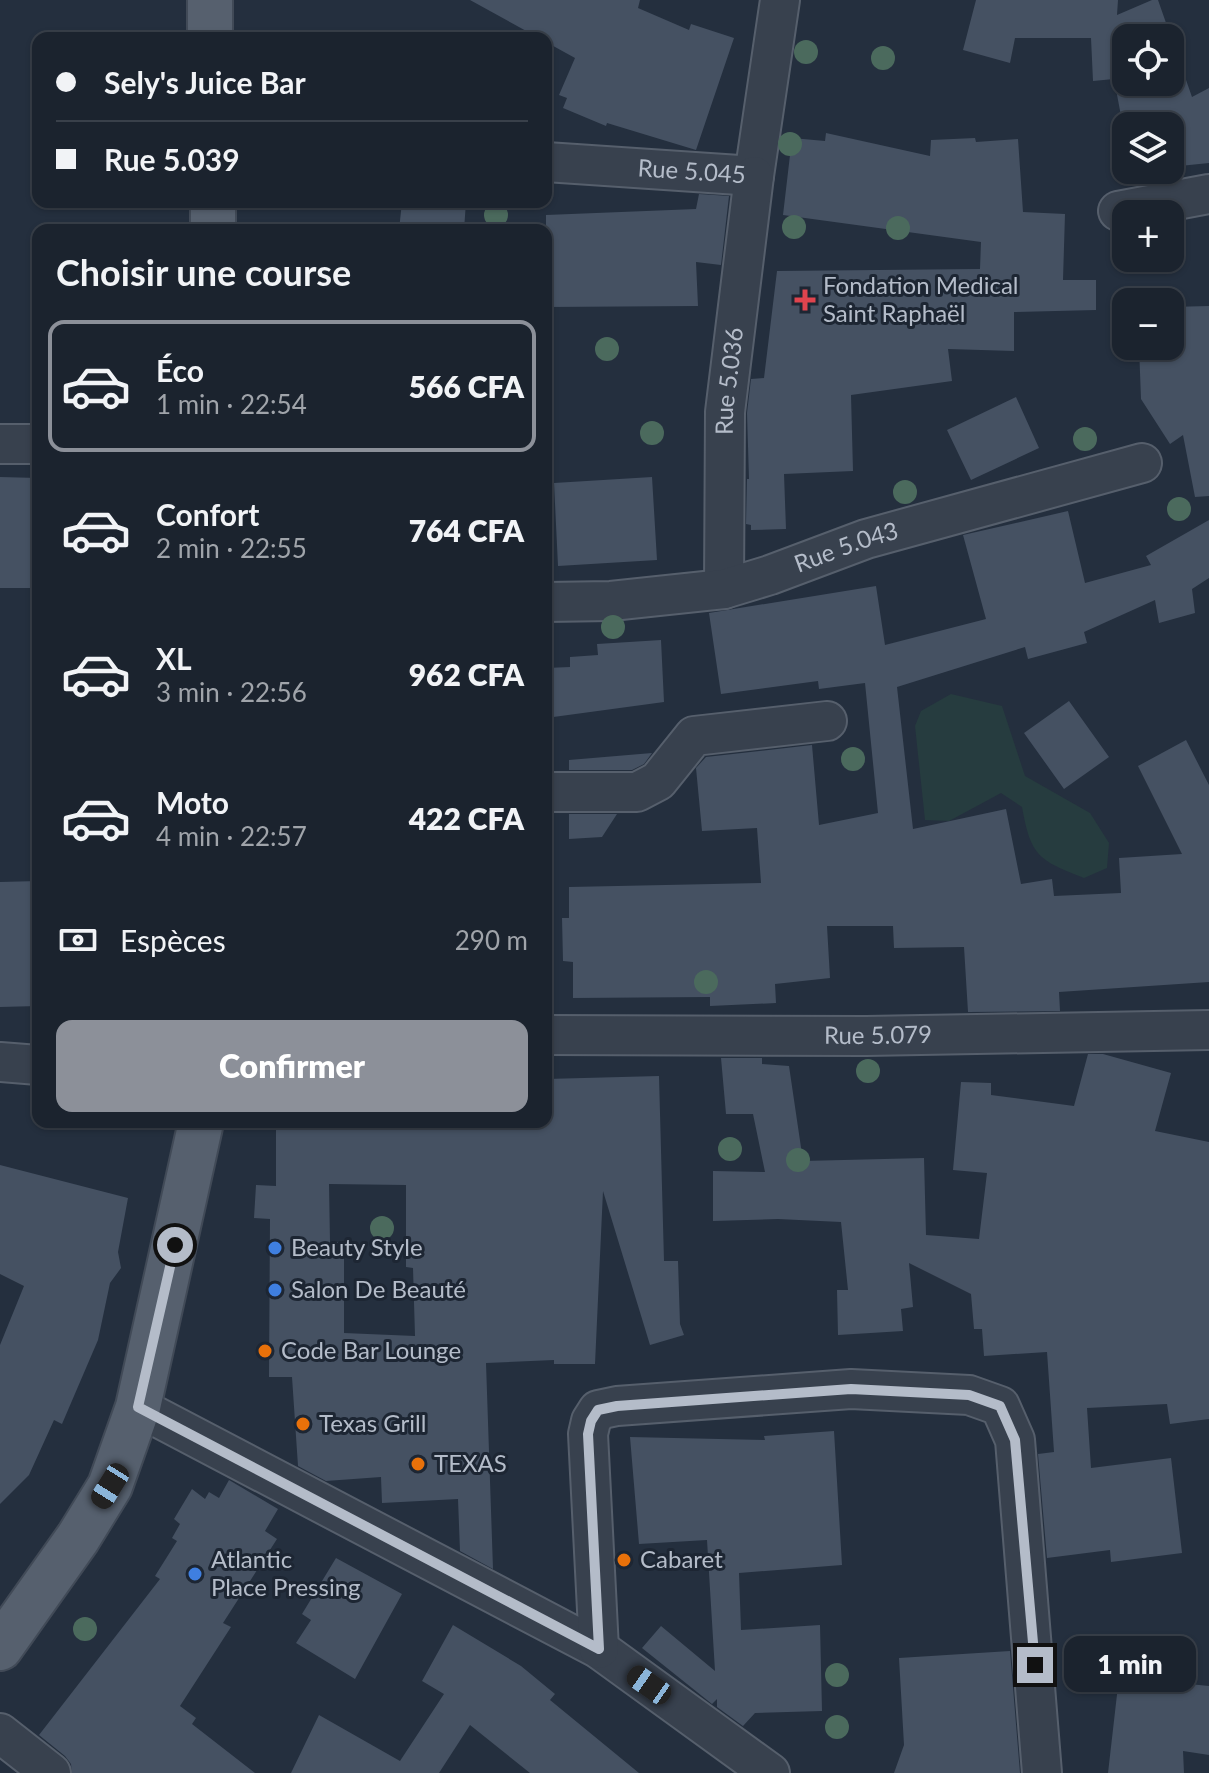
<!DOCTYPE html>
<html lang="fr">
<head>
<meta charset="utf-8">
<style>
  :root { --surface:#1b232e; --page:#282f3a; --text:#f1f3f6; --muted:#a0a4aa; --line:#39404a; --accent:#8c9099 }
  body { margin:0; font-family:Lato,sans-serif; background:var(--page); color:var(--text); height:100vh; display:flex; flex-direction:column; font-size:30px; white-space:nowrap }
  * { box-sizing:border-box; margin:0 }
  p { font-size:26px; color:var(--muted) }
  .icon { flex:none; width:44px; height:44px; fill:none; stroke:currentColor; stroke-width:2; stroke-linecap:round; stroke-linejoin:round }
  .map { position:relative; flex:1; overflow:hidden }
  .sheet { position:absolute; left:32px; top:224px; width:520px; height:904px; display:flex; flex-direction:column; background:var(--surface); border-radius:16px; box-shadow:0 2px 6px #0004,0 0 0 2px var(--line) }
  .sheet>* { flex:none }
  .guide { position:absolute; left:32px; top:32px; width:520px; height:176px; border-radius:16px; box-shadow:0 2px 6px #0004,0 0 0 2px var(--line); display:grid; align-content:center; height:176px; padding:0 24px; background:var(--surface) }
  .buttons { position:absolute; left:1112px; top:24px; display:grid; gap:16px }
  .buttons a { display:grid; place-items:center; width:72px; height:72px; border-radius:16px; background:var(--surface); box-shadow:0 2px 6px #0004,0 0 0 2px var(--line); font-size:40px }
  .end { position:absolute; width:36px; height:36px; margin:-18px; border:10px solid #b4bcc9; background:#111; box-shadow:0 0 0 4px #111 }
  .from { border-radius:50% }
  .bubble { position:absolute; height:56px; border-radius:16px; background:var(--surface); box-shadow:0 2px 6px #0004,0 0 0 2px var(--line); font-size:26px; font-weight:800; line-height:56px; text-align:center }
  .car { position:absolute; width:24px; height:48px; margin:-24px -12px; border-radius:10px; box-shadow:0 0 6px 2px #0007; background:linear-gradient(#222 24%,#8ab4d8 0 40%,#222 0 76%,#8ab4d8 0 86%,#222 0) }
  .guide b { display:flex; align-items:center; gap:28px; height:76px; font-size:30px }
  .guide b+b { border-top:2px solid var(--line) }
  .guide i { width:20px; height:20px; background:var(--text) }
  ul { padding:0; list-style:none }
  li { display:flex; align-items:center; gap:24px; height:132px; margin:0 16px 12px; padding:0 8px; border:4px solid transparent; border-radius:16px }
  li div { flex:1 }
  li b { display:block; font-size:30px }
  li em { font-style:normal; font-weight:800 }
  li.selected { border-color:var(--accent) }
  li>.icon { width:72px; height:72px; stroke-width:1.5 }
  h2 { padding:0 24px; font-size:36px; line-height:96px }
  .pay { display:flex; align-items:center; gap:20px; height:88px; padding:0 24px; font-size:30px }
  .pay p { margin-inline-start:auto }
  .action { display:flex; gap:16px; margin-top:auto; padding:16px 24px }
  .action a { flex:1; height:92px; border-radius:16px; background:var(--accent); color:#fff; font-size:32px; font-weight:800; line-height:92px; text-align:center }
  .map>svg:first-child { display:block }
  .green { fill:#263c3f }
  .building { fill:#455162; fill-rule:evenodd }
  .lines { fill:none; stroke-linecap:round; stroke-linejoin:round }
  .minor-casing { stroke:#565f6c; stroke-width:42 }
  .major-casing { stroke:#414a57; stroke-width:48 }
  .minor { stroke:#38414e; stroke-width:38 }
  .major { stroke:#56606e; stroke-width:44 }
  .tree { fill:#4b6a5d }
  .route { stroke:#b4bcc9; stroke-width:10 }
  .health-dot { fill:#e0444e; stroke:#1d2633; stroke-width:3 }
  .shop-dot { fill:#3f7fe0; stroke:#1d2633; stroke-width:3 }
  .food-dot { fill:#e8710a; stroke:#1d2633; stroke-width:3 }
  .labels { text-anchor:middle; stroke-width:6; stroke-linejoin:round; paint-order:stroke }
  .street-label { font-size:24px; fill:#b4bcc9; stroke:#1d2633 }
  .poi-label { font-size:24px; fill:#b4bcc9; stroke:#1d2633; text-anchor:start }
</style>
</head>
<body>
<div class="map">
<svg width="1209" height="1773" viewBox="0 0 1209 1773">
  <rect width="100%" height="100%" fill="#242f3e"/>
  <path class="green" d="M951,694L1002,706L1025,776L1090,813L1109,843L1107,868L1084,878C1039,860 1031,857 1022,807L1001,793L949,821L925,820L915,726L921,711Z"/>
  <path class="building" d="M470,0H640L638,8L689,30L691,24L734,38L696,150L607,123L606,126L563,108L567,98L559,95L575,58L546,42V38H539Z
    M976,0H1118L1117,15L1152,0H1158L1192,97L1209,88V163L1170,167V126H1126V142L1114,79L1093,81L1091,38H1015L1010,63L963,50ZM1126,38H1170V82H1126Z
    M826,133L930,156L931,140L975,138L976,142L1018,139L1023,212L1065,214L1063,280H1096V310L1014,312V351L948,349L952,381L851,395L853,471L784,474L786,529L751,530V525L746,524L747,479H749L747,413L751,379L764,378L777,271L980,269L981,242L783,215L792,138L825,141Z
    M699,194L729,196L721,265L696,262L698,306L546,307V215L696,209Z
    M402,202H466L464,230H399Z
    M1209,306V496L1195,497L1183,435L1170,444L1141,399L1139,346H1170V307Z
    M1016,397L1039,448L971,480L947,430Z
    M0,477L38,478V588H0Z
    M652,477L657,560L558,566L554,483Z
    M1068,511L1085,583L1151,565L1146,556L1209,520V578L1192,589L1195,613L1159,623L1155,600L1084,632L1087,643L1028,659L1025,647L897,687L913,829L1006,809L1021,884L1052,879L1054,896L1121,893L1119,858L1182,854L1138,766L1186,740L1209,785V982L1059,992L1060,1011L968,1012L964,947L894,948L893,926H827L830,978L775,984L776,1003L710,1006V997L573,998V962L563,961L562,918H569V887L761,883L757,828L702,831L696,768L706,757L812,745L819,825L878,813L865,683L819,689L818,681L721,694L709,613L876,586L885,645L986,619L963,535Z
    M661,640L664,702L546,718V668L570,667V657L598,655L597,644Z
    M1069,701L1109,757L1064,789L1024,733Z
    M652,753L644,764L632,770H569V760Z
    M569,814H617L602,837L569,839Z
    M38,881V1006L0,1007V882Z
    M1088,1054H1103L1171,1073L1155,1131L1209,1142V1419L1170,1424L1167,1404L1087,1408L1091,1468L1171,1458L1182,1553L1111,1562L1110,1550L1047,1558L1038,1454L1054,1452L1047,1352L984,1356L982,1329H974L971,1294L909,1263L913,1307L901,1309L903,1331L838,1335L837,1290H848L841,1222L778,1219L713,1221V1171L765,1172L753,1114H726L721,1058H762V1064L789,1066L803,1161L924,1158L926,1235L979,1239L987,1173L953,1170L961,1082L991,1083V1095L1074,1106Z
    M659,1076L664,1261H678L680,1324L684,1335L650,1345L603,1191L595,1364H554V1360L486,1363L493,1569L460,1551L458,1499L382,1503L381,1477L326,1481L298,1466L292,1377H269L270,1219L254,1218L256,1185L276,1186V1122H546V1079ZM329,1184L406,1185V1267L413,1268L415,1336L344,1333V1242H330Z
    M0,1165L128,1198L118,1252L121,1268L110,1283L98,1340L62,1424L54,1420L29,1475L0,1504V1345L24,1286L0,1274Z
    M834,1431L842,1565L739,1573L741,1630L820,1625L822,1711L755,1713L743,1726L717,1707V1699L712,1704L642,1648L661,1626L715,1671L707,1540L639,1544L630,1437L765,1440L764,1436Z
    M229,1480L278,1509L265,1531L277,1539L223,1623L231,1627L180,1706L196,1718L192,1724L255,1773H72L71,1764L65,1756L39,1735L160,1579L155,1576L177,1541L172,1538L180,1524L174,1519L192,1489L205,1499L209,1492L219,1498Z
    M336,1558L402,1594L355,1679L296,1643L311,1620L302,1614Z
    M453,1625L521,1666L555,1694L550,1700L639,1773H530L470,1725L439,1773H291L319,1715L400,1761L444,1694L422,1681Z
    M1010,1651L1020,1773H894L904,1745L899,1658Z
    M1119,1677L1209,1686V1755L1183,1751L1184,1773H1108Z"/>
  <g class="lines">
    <g class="minor-casing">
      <g id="minor">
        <path id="s1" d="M546,162L754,176L780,0"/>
        <path d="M1118,211L1209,194"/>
        <path d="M0,444H38"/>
        <path id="s2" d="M724,589L725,412L754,176"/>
        <path id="s3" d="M546,602L611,601L724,589L770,575L866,539L1142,463"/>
        <path d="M546,792H637L658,781L694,736L827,721"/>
        <path id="s4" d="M546,1035L866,1036L1209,1030"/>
        <path d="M0,1062L38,1065"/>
        <path d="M138,1407L599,1649L770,1773"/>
        <path d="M599,1649L588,1434L591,1421L598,1410L617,1406L851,1389L969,1395L1000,1406L1015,1440L1042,1773"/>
        <path d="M0,1733L51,1773"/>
      </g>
    </g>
    <g class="major-casing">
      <path id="major" d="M210,0V38
        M213,202V230
        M0,1648L78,1538L110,1486L138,1407L201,1122"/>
    </g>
    <use href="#minor" class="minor"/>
    <use href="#major" class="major"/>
  </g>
  <g class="tree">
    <circle cx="806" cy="52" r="12"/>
    <circle cx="883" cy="58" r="12"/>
    <circle cx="790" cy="144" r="12"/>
    <circle cx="496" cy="215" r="12"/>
    <circle cx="794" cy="227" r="12"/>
    <circle cx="898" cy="228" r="12"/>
    <circle cx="607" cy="349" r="12"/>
    <circle cx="652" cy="433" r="12"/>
    <circle cx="1085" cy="439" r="12"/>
    <circle cx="905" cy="492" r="12"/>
    <circle cx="1179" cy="509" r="12"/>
    <circle cx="613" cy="627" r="12"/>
    <circle cx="853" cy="759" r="12"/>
    <circle cx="706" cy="982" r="12"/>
    <circle cx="868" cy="1071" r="12"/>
    <circle cx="730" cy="1149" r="12"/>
    <circle cx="798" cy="1160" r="12"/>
    <circle cx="382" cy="1228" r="12"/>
    <circle cx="85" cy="1629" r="12"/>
    <circle cx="837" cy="1675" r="12"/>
    <circle cx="837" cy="1727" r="12"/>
  </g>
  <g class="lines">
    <path class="route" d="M175,1245L138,1407L599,1649L588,1434L591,1421L598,1410L617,1406L851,1389L969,1395L1000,1406L1015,1440L1035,1665"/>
  </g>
  <path class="health-dot" d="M801 288h8v8h8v8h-8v8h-8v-8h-8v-8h8z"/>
  <g class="shop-dot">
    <circle cx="275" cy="1248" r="8"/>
    <circle cx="275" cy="1290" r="8"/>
    <circle cx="195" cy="1574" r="8"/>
  </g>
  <g class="food-dot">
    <circle cx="265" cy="1351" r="8"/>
    <circle cx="303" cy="1424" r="8"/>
    <circle cx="418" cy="1464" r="8"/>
    <circle cx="624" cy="1560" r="8"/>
  </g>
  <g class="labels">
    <g class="street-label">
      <text dy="8" stroke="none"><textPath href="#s1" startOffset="146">Rue 5.045</textPath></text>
      <text dy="8" stroke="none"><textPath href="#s2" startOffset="208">Rue 5.036</textPath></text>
      <text dy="8" stroke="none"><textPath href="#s3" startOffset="308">Rue 5.043</textPath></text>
      <text dy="8" stroke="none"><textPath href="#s4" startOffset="332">Rue 5.079</textPath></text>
    </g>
    <g class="poi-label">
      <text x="823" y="294">Fondation Medical<tspan x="823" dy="28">Saint Raphaël</tspan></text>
      <text x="291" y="1256">Beauty Style</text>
      <text x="291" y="1298">Salon De Beauté</text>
      <text x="281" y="1359">Code Bar Lounge</text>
      <text x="319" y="1432">Texas Grill</text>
      <text x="434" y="1472">TEXAS</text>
      <text x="211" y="1568">Atlantic<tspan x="211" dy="28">Place Pressing</tspan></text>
      <text x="640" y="1568">Cabaret</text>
    </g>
  </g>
</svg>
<div class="buttons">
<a><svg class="icon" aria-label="locate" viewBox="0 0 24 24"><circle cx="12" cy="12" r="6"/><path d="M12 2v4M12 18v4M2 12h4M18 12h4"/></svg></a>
<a><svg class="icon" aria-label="layers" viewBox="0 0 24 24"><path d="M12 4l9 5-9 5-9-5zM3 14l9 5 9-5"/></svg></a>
<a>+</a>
<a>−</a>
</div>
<i class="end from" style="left:175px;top:1245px"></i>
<i class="end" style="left:1035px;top:1665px"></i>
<div class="bubble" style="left:1064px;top:1636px;width:132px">1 min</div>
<i class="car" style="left:110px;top:1486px;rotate:212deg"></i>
<i class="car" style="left:649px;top:1685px;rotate:305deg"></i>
<div class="guide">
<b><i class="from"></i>Sely's Juice Bar</b>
<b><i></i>Rue 5.039</b>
</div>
<section class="sheet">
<h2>Choisir une course</h2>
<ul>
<li class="selected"><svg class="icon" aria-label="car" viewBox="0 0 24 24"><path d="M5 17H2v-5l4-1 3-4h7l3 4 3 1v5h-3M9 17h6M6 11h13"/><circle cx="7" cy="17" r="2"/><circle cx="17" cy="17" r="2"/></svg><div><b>Éco</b><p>1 min · 22:54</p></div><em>566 CFA</em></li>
<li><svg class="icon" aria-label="car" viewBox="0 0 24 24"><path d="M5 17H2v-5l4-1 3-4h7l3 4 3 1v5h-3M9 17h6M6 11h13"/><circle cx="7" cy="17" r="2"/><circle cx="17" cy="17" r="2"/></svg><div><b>Confort</b><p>2 min · 22:55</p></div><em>764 CFA</em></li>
<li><svg class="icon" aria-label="car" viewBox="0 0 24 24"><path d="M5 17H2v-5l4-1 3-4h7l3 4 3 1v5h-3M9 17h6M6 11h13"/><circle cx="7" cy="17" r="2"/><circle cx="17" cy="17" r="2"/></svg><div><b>XL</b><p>3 min · 22:56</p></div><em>962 CFA</em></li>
<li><svg class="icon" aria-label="car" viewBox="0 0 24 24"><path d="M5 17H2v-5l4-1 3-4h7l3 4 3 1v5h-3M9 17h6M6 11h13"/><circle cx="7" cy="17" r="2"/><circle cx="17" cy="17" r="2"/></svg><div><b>Moto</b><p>4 min · 22:57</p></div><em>422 CFA</em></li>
</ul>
<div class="pay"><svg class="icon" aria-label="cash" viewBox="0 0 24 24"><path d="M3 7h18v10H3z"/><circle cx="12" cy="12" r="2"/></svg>Espèces<p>290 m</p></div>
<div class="action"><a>Confirmer</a></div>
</section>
</div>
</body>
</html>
